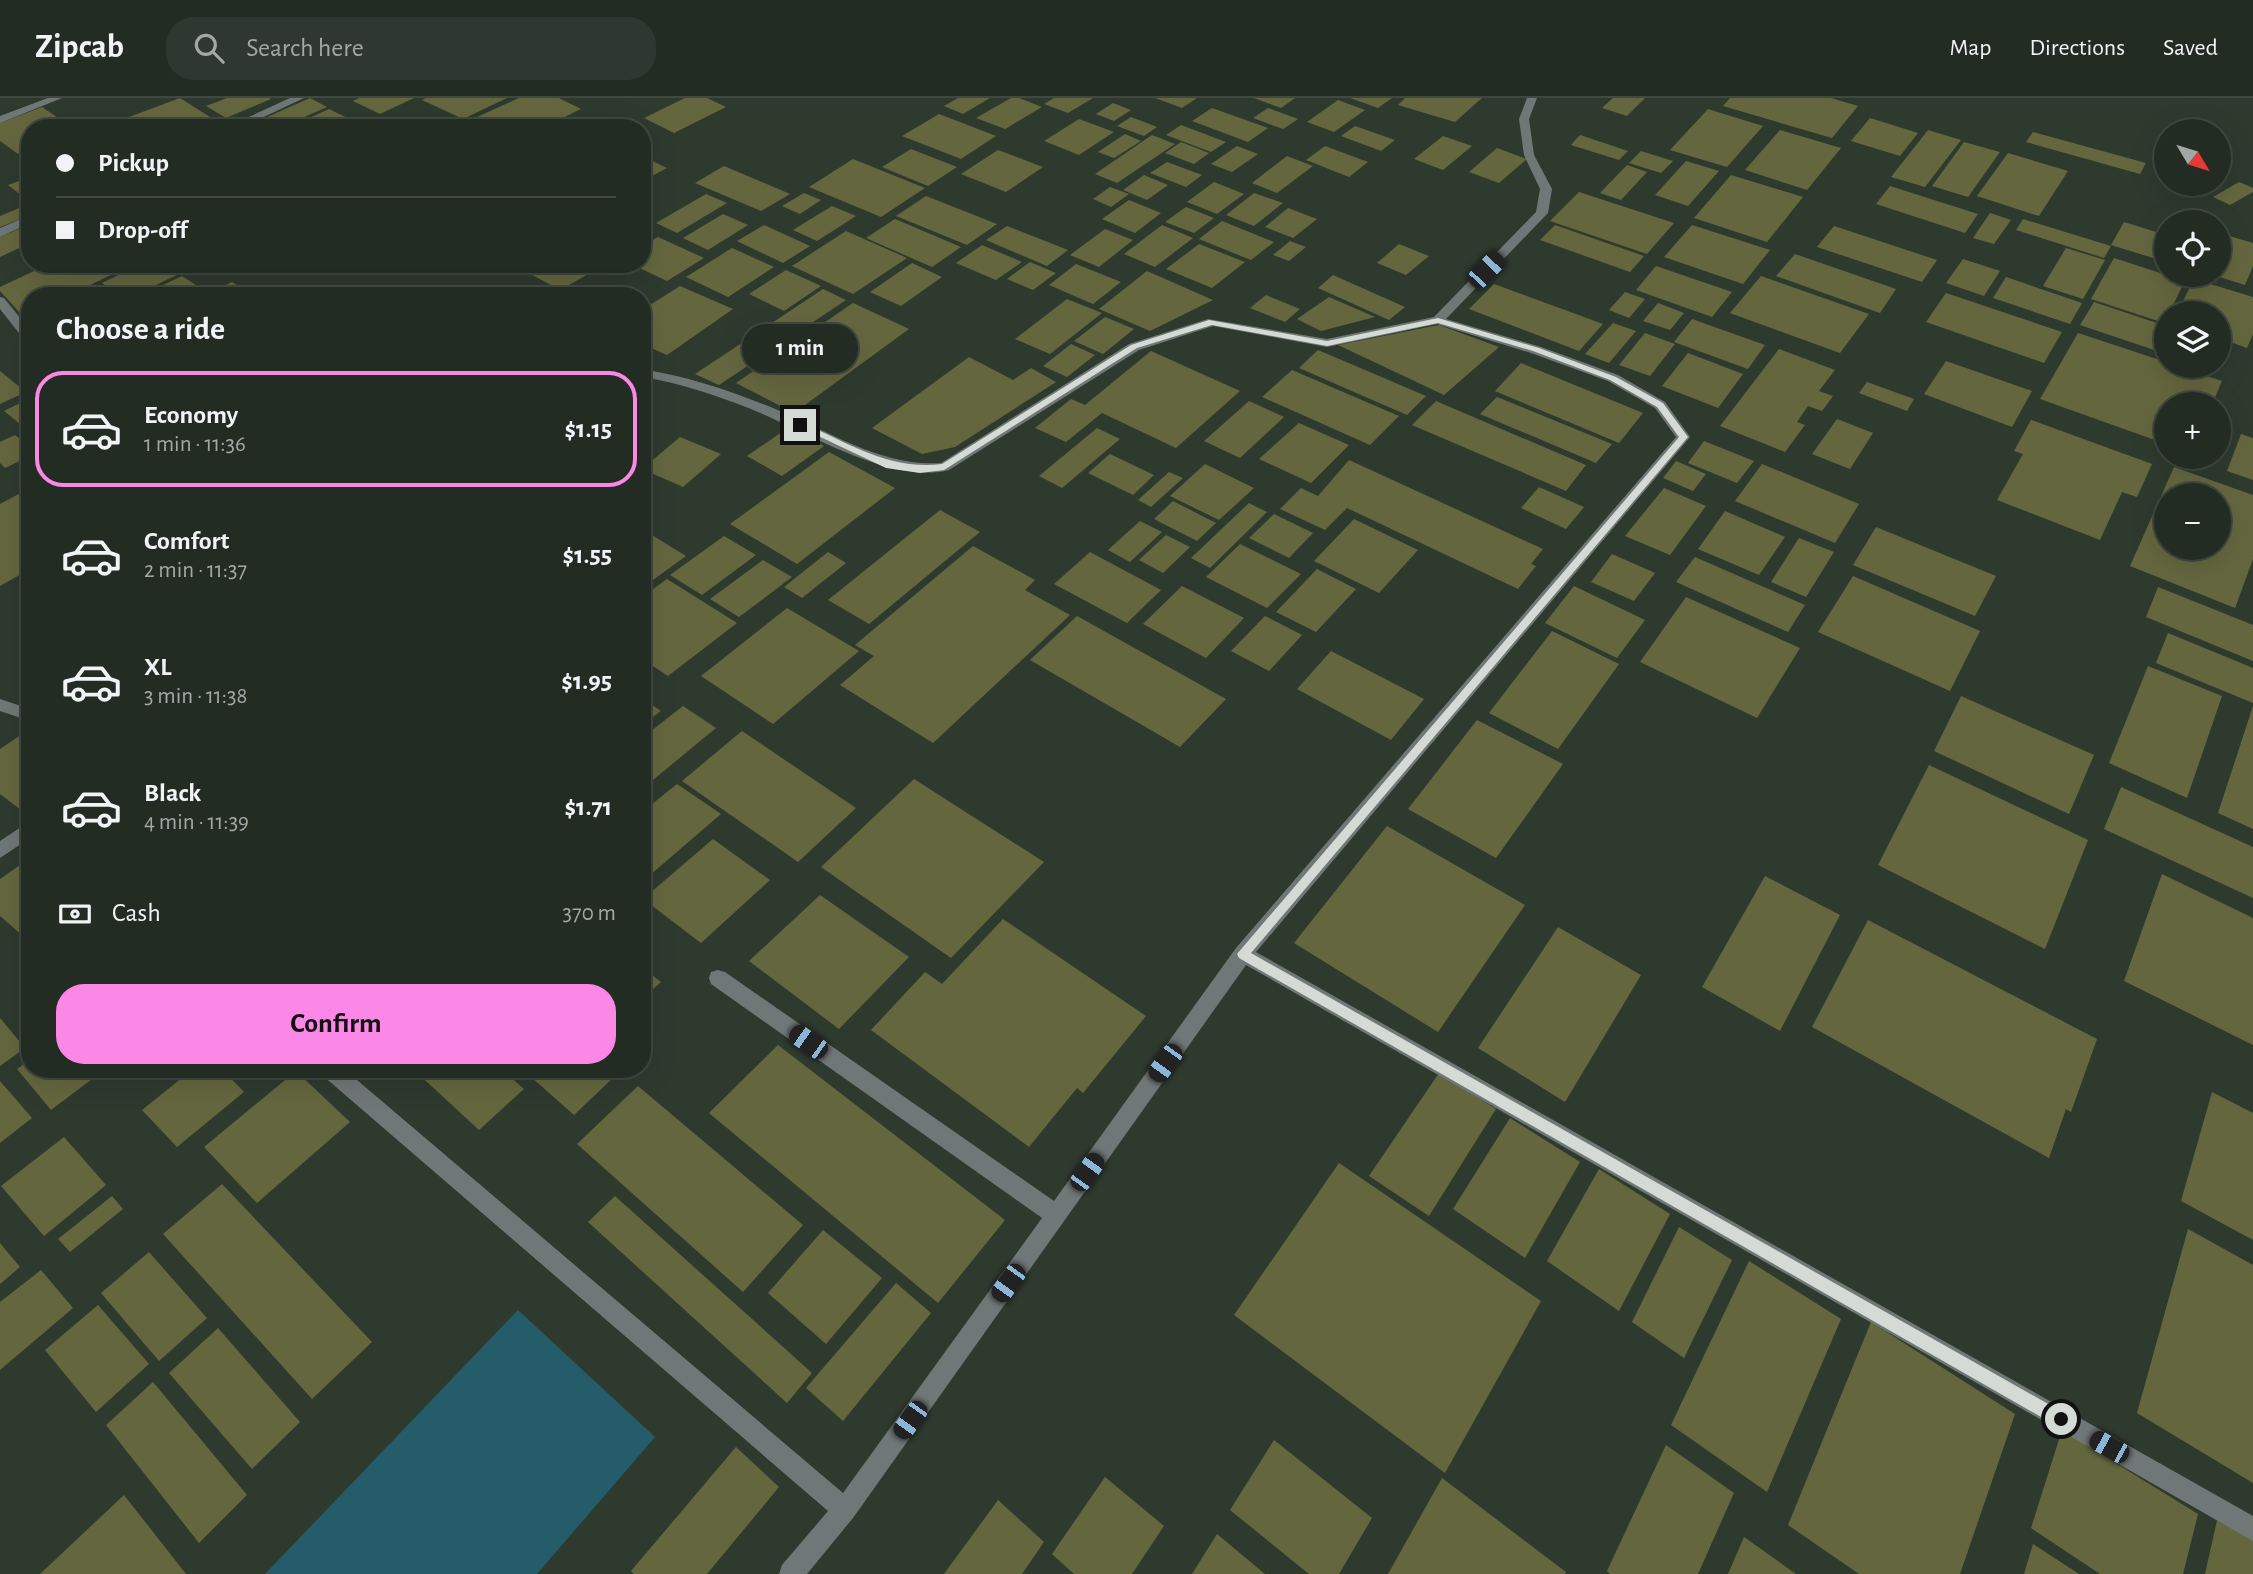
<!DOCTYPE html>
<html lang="en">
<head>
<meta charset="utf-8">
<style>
  :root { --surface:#232c23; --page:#2f3830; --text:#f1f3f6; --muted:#a3a7a6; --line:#404841; --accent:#fb87e6 }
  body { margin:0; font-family:"Alegreya Sans",sans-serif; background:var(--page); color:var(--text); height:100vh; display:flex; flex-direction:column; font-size:26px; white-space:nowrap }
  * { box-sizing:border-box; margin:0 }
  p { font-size:23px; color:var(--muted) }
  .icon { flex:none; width:38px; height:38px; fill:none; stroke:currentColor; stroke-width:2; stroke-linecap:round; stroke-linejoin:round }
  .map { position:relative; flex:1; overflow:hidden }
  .side { position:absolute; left:21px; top:189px; width:630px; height:791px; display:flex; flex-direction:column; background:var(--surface); border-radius:28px; box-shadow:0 7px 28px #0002,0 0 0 2px var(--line) }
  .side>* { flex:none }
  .guide { position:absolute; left:21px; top:21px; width:630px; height:154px; border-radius:28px; box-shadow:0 7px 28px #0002,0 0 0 2px var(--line); display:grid; align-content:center; height:154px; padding:0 35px; background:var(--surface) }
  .needle { width:46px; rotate:128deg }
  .fabs { position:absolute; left:2154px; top:21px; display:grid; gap:14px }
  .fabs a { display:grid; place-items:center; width:77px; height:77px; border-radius:50%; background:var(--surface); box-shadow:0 7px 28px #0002,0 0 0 2px var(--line); font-size:35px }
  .end { position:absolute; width:32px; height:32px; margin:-16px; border:9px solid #d4dbd4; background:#111; box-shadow:0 0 0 4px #111 }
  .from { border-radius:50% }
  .bubble { position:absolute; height:49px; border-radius:24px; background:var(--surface); box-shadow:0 7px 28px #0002,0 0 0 2px var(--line); font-size:23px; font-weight:600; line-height:49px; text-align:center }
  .car { position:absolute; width:21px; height:42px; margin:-21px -10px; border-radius:9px; box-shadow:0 0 5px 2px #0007; background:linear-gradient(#222 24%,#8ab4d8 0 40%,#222 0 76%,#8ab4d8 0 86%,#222 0) }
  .guide b { display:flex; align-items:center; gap:24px; height:66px; font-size:26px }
  .guide b+b { border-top:2px solid var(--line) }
  .guide i { width:18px; height:18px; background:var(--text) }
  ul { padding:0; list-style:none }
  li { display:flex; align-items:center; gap:21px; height:116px; margin:0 14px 10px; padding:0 21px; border:4px solid transparent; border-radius:28px }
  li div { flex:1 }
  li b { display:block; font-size:26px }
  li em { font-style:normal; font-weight:600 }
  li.on { border-color:var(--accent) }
  li>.icon { width:63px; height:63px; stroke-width:1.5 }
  h2 { padding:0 35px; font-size:32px; line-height:84px }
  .pay { display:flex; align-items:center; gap:18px; height:77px; padding:0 35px; font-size:26px }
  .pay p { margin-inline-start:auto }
  .button { display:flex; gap:14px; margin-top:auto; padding:14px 35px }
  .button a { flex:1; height:80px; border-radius:28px; background:var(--accent); color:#111; font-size:28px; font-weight:600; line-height:80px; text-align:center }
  header { display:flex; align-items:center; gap:42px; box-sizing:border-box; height:98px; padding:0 35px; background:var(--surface); border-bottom:2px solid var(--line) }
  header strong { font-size:33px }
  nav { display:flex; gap:38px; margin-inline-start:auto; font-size:24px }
  .search { width:490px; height:63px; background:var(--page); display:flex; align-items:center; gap:18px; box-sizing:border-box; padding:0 24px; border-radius:28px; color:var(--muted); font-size:26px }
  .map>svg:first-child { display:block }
  .water { fill:#255c69 }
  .building { fill:#64673e; fill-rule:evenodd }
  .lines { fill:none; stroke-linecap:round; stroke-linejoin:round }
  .minor { fill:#707877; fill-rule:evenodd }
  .route { fill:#d4dbd4 }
</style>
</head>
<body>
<header>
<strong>Zipcab</strong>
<div class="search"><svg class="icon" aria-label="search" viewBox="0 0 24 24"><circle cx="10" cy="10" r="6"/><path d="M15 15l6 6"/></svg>Search here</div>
<nav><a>Map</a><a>Directions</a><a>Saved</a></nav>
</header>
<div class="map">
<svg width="2253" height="1476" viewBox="0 0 2253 1476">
  <rect width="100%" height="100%" fill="#2f3a2f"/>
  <path class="water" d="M518,1212L655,1339L537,1476H265Z"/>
  <path class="building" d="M180,0L218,24L203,30H133L121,22Z
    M227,0H269L271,1L226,20L206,8Z
    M310,0L327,9L280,30H267L256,24Z
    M359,0H414L380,16L353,3Z
    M426,0H507L463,21L422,2Z
    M519,0H559L581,11L542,30H453Z
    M685,0H707L726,9L674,35L644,20Z
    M958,0H990L963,16L944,8Z
    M1011,0H1019L1042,9L1005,31L976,20Z
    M1054,0H1093L1068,15L1044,6Z
    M1155,0H1197L1182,10Z
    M1254,0H1295L1281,10Z
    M1350,0H1392L1378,10Z
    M1405,0H1482L1455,24L1398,7Z
    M1613,0H1645L1627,18L1602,10Z
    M1730,0H1831L1858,8L1832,40L1723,8Z
    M1338,2L1365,12L1334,34L1307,24Z
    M1113,5L1131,12L1114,23L1096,16Z
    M42,9L73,30H30V51L18,56L0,43V25Z
    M1212,10L1268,30L1248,44L1192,23Z
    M1268,10L1298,21L1283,31L1253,20Z
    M329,11L368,30H287Z
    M1708,11L1763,28L1727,69L1670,52Z
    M939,16L996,38L961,61L902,38Z
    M1131,19L1157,29L1144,38L1117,28Z
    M1870,20L1918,35L1900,58L1851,43Z
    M1079,21L1114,34L1079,57L1044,43Z
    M1181,27L1226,44L1211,54L1166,37Z
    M1355,28L1395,42L1381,53L1341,38Z
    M1780,32L1841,50L1807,92L1745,72Z
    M1928,32L1961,42L1925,89L1891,79Z
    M2033,34L2146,65L2140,76L2026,44Z
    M1125,36L1141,43L1114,60L1098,54Z
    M1152,37L1175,46L1117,85L1095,76Z
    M1580,37L1628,53L1619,62L1571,47Z
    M1443,38L1472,48L1443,72L1414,61Z
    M1181,44L1209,55L1194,66L1165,55Z
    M1964,44L2000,54L1968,99L1932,88Z
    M1237,48L1258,56L1232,74L1211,66Z
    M1325,48L1368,64L1349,79L1306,62Z
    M1497,50L1527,61L1499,85L1469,74Z
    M911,51L957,69L928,88L882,69Z
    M998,52L1043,69L1006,94L961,76Z
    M1641,53L1673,63L1661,75L1629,65Z
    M2008,55L2068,73L2039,118L1977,98Z
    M642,58L667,70L646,81L642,80Z
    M1287,58L1313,68L1277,95L1252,85Z
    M853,61L925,90L881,119L809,89Z
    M1686,63L1719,73L1688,108L1655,97Z
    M1167,64L1202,77L1186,89L1150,75Z
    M1627,67L1647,74L1621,102L1600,95Z
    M724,68L790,96L761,113L695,85Z
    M1144,77L1168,87L1147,102L1123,92Z
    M1731,77L1803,99L1767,144L1694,120Z
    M30,79V104L8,87Z
    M1214,84L1244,96L1217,116L1187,104Z
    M2239,84L2253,90V94L2230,107L2213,99Z
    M1890,88L1978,116L1965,135L1876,106Z
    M1110,89L1129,96L1111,109L1093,101Z
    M1579,94L1674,125L1647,156L1550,123Z
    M804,95L821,102L800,116L782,108Z
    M1254,95L1283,105L1254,128L1226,117Z
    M706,96L727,105L677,135L656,125Z
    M926,98L997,126L967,147L896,118Z
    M1129,102L1161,115L1135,135L1102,121Z
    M24,108L30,112V117L0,129V118Z
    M832,108L856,118L817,143L793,132Z
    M1186,109L1214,120L1194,135L1165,124Z
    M1288,110L1317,121L1293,140L1265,129Z
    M1990,115L2011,122L1994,146L1973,140Z
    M723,116L748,127L708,152L683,140Z
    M895,121L961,149L932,169L866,140Z
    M2023,121L2111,148L2104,160L2016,132Z
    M1222,123L1274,144L1251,162L1199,141Z
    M2124,124L2166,137V164L2111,147Z
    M30,126V145L0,159V139Z
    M764,127L810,148L783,165L737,143Z
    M1162,127L1193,140L1155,169L1124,156Z
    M1555,127L1644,158L1630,174L1540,142Z
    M1692,127L1770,152L1743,186L1664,159Z
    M1007,128L1068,152L1047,168L986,142Z
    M1834,128L1937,162L1922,184L1817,149Z
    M1105,131L1133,142L1099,169L1070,157Z
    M846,133L907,160L853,196L792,168Z
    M2219,135L2253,145V168L2245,187L2213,177H2219Z
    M658,139L704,160L667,183L631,166H642V148Z
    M1290,143L1306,149L1289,163L1273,157Z
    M1199,146L1245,164L1212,190L1166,171Z
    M1399,146L1429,158L1406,177L1377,165Z
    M982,147L1022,164L996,182L956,165Z
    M732,150L774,169L728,199L686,179Z
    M2066,150L2105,162L2083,201L2043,188Z
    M1795,156L1896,191L1880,215L1776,178Z
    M2114,160L2185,183L2164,225L2091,201Z
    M1963,161L2000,173L1984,198L1946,185Z
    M1030,164L1056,175L1033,192L1007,181Z
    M912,165L942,179L901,208L870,194Z
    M49,166H133L76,194L78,198H30V226L0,193V189Z
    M141,166H175L185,173L133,198H121L102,185Z
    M260,166H292L274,175Z
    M512,166H606L560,192Z
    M1076,166L1121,184L1093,206L1049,187Z
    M1656,168L1732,194L1712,219L1636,192Z
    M786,172L821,188L784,213L749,196Z
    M1147,173L1213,202L1150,233L1099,211Z
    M1333,177L1405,209L1389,222L1318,190Z
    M182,178L205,193L195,198H140Z
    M1761,178L1869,216L1840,255L1730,215Z
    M2006,179L2082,205L2070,226L1993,200Z
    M2194,181L2253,199V236L2247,250L2219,240V215H2177Z
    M232,184L253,198H204Z
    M1494,186L1603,226L1579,253L1469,211Z
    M680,188L733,211L667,257L642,246V212Z
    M533,189L548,198H517Z
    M823,191L846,202L719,287L695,276Z
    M1625,194L1645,201L1629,220L1609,212Z
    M1946,195L2062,234L2044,265L1926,224Z
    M1266,197L1300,211L1285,224L1250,210Z
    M1329,199L1375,219L1321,233L1297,221Z
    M1067,201L1102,215L1050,256L1015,241Z
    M2094,204L2166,228V256L2080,227Z
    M853,205L909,231L794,315L736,285Z
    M1658,205L1684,215L1670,232L1643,223Z
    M1105,219L1134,231L1103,256L1074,243Z
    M1692,221L1765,247L1748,271L1674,244Z
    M1613,225L1636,233L1609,265L1585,256Z
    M1439,227L1499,249L1444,297L1338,247Z
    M1645,235L1675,246L1650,278L1619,267Z
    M2078,235L2166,264V268H2176L2222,283L2212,306H2166V346L2040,301Z
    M1071,246L1095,257L1067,279L1043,268Z
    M1779,251L1835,272L1819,293L1833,298L1822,313L1808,308L1797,324L1805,327L1785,354L1720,328Z
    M1318,252L1426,298L1407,317L1299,270Z
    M1151,253L1240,293L1176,350L1102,315L1066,344L1035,330L1071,301L1085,307Z
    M1688,255L1743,276L1718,310L1662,288Z
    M969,259L1013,282L1031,270L1056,284L955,349L922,356L872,330Z
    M1946,263L2032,293L2012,329L1924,296Z
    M1521,265L1643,315L1619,345L1495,293Z
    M1292,272L1399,318L1370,347L1262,299Z
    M0,273L26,294L0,306Z
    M1867,284L1914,301L1907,313L1859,295Z
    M1497,299L1612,346L1596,365L1480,316Z
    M30,300V334L4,313Z
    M1249,303L1284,319L1240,360L1204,343Z
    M1436,303L1586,367L1566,393L1412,327Z
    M1837,321L1873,335L1850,371L1812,356Z
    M2031,322L2152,366L2137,399L2122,394L2100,442L1997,402L2023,356L2014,353Z
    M1299,325L1349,347L1311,385L1259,361Z
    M789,329L824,348L782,378L747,358Z
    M1097,330L1120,341L1062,390L1039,378Z
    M2241,336L2253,340V382L2227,373Z
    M15,337L30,349V358L5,370L0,365V344Z
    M680,339L721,356L683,389L642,371Z
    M1704,343L1754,363L1737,385L1688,365Z
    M829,354L895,390L797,466L730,426Z
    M1110,356L1154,377L1133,397L1088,375Z
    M1349,362L1543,451L1531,466L1536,468L1518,491L1347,410L1325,432L1280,411L1301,390L1318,398Z
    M1676,363L1706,376L1693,393L1663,380Z
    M1205,366L1254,390L1219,422L1170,398Z
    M1762,366L1859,406L1835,445L1735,403Z
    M2174,369L2253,397V461L2235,510L2130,468ZM2166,397H2219V450H2166Z
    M1169,374L1183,380L1151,409L1138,402Z
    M1539,389L1584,409L1566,431L1521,410Z
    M30,390V471L0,488V406Z
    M1664,390L1706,408L1670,457L1625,438Z
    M1173,403L1216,425L1197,443L1154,421Z
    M1249,405L1267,414L1210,470L1191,460Z
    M940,412L980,434L869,526L828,502Z
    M1725,413L1785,439L1759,477L1698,451Z
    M1274,416L1313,435L1289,460L1249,440Z
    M1354,421L1418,452L1379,495L1314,463Z
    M1140,423L1162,434L1130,464L1108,452Z
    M1876,429L1996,478L1975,518L1853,467Z
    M647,434L686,458L642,490V437Z
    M1166,437L1190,449L1163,475L1139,462Z
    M724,438L756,457L702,497L670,477Z
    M1799,440L1834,454L1806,499L1771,484Z
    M1240,446L1301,476L1267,510L1206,479Z
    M973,448L1035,482L1025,492L1070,517L933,645L840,587L874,558L855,547Z
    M828,454L846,465L802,500L784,489Z
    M1090,454L1161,492L1127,525L1054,486Z
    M1612,456L1655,475L1634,503L1591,484Z
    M1695,459L1805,507L1788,534L1676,484Z
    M763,462L792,479L739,519L710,501Z
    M1317,471L1356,491L1316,534L1276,514Z
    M1853,478L1980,533L1950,593L1818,534Z
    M667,481L737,525L668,578L642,561V499Z
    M1182,488L1244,520L1206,560L1143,526Z
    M1574,488L1645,522L1617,560L1545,525Z
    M2158,489L2253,527V563L2146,519Z
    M1686,499L1800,550L1757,620L1640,564Z
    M787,510L859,553L773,626L701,578Z
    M1077,518L1226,601L1180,649L1030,562Z
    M1265,518L1302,537L1269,573L1231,553Z
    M1552,533L1619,566L1558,651L1489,615Z
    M2168,535L2253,570V605L2156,565Z
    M1331,553L1424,601L1391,642L1297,591Z
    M2148,568L2222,598L2187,700L2109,665Z
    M1961,598L2094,657L2069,716L1934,653Z
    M642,600L661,613L642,627Z
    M683,608L716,630L642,691V640Z
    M2253,608V731L2218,715Z
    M1477,622L1563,666L1496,760L1408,711Z
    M30,631V707L21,712L0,696V651Z
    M742,633L856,710L798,764L682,683Z
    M1929,667L2088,742L2045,851L1878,767Z
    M914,681L1044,764L951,860L821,769Z
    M677,686L721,716L642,784V714Z
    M2121,689L2253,749V800L2104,731Z
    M1387,728L1525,807L1438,934L1294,845Z
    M713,741L770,782L701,845L643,801Z
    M30,760V844L0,818V781Z
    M2162,776L2253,820V947L2124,883Z
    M1765,778L1840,817L1780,933L1702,889Z
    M820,797L909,859L839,931L749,863Z
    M1003,821L1146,918L1083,995L1077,990L1029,1049L871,932L925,874L942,886Z
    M1868,822L2097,941L2071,1014L2066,1011L2049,1060L1812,929Z
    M1558,829L1641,877L1565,1004L1478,950Z
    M642,869L661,884L642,901Z
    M0,920L25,950L0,968Z
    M778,947L1005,1122L938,1205L709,1015Z
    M30,962V971H90L96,978L51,1012L17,971Z
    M155,971H177L165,981Z
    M193,971H222L244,994L177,1049L142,1012Z
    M413,971H501L524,991L479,1032Z
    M522,971H605L614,979L574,1017Z
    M296,973L350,1024L257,1105L204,1049Z
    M1439,975L1496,1011L1429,1118L1369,1078Z
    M0,983L32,1020L0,1045Z
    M638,988L803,1127L743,1194L577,1046Z
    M2212,994L2253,1015V1142L2181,1103Z
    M1510,1020L1580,1064L1525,1160L1453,1111Z
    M64,1039L106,1087L44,1138L1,1088Z
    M1339,1065L1541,1203L1445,1375L1234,1217Z
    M1599,1071L1670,1116L1619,1213L1547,1163Z
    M222,1086L372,1244L312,1301L163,1136Z
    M112,1098L123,1111L70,1154L58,1141Z
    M615,1098L812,1275L787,1305L588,1124Z
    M1679,1129L1732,1162L1684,1260L1632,1224Z
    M2188,1131L2253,1167V1385L2137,1315Z
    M823,1132L882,1180L826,1246L768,1195Z
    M0,1145L20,1169L0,1186Z
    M149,1154L207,1220L159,1263L101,1195Z
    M1749,1163L1841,1221L1767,1394L1671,1327Z
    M41,1172L73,1210L0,1272V1204Z
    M896,1185L931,1215L843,1323L806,1290Z
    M98,1207L149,1266L96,1314L45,1252Z
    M1871,1224L2015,1316L1960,1476H1859L1788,1427Z
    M218,1230L300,1324L252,1371L169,1275Z
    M153,1284L247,1397L199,1445L106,1327Z
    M2062,1332L2198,1416L2183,1476H2100L2031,1430Z
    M1274,1342L1372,1420L1339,1476H1309L1230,1412Z
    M1666,1347L1734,1395L1698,1476H1610L1607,1473Z
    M736,1349L779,1389L707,1476H634L631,1473Z
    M1105,1379L1164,1428L1132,1476H1074L1052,1456Z
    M1442,1380L1566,1474L1565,1476H1388Z
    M124,1397L186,1476H40Z
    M998,1402L1044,1444L1022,1476H944Z
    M2218,1418L2253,1439V1476H2205Z
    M1217,1436L1265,1476H1192Z
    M1744,1439L1796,1476H1728Z
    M2033,1446L2079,1476H2024Z"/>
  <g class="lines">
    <path class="minor" d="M48,0H62L0,25V18Z
      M290,0H304L240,30H225Z
      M1527,0H1537L1529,21L1534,57L1552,91L1548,115L1446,221L1541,249L1618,277L1665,304L1690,339L1256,854L2253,1418V1443L1246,867L853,1420L807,1476H779L782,1467L828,1413L322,977L319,971H344L843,1395L1042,1120L711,886L709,880L711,874L718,872L725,874L1054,1103L1236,850L1676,339L1655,310L1608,283L1531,255L1437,226L1327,249L1213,228L1139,252L949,372C891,387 805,333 751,311C715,297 680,285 642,279V271C690,279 735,294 780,313C832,335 883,369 941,365L1129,246L1208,221L1327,241L1434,219L1536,114L1540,91L1524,57L1519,21Z
      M30,117V125L0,139V130Z
      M0,199L4,200L30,232V245L26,244L0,211Z
      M0,601L30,611V623L0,613Z
      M30,723V740L0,760V743Z"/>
  </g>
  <path class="route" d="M1438,220L1539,250L1616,279L1663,305L1688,339L1251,855L2066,1316L2068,1321L2066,1327L2061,1329L2055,1327L1239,860L1237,856L1679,339L1657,309L1610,282L1533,253L1438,225L1327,248L1212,227L1137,250L944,372L920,375L886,370L795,327L803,325C848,345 891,373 942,366L1131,247L1209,222L1327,243Z"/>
</svg>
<div class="fabs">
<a><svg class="needle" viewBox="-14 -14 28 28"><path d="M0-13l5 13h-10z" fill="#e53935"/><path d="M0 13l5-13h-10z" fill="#a3a7a6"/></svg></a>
<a><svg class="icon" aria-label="locate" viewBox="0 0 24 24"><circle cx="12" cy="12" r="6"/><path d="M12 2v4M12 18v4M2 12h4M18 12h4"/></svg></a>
<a><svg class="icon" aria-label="layers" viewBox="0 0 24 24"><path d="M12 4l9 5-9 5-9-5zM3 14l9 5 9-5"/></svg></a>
<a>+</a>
<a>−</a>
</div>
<i class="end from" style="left:2061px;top:1321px"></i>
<i class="end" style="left:800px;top:327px"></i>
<div class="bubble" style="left:742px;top:226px;width:116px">1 min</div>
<i class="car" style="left:1486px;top:172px;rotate:44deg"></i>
<i class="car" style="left:808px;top:944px;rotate:305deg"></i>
<i class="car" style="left:1165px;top:965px;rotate:216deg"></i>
<i class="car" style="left:1087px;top:1074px;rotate:36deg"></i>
<i class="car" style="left:1008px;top:1185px;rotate:216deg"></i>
<i class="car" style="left:910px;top:1322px;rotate:216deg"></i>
<i class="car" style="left:2109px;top:1349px;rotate:299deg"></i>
<div class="guide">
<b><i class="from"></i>Pickup</b>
<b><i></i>Drop-off</b>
</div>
<section class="side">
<h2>Choose a ride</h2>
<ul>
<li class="on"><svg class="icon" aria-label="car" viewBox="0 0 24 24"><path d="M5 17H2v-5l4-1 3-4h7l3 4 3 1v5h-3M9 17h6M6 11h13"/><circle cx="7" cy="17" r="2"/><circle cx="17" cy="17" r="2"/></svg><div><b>Economy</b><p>1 min · 11:36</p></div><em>$1.15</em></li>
<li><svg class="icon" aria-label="car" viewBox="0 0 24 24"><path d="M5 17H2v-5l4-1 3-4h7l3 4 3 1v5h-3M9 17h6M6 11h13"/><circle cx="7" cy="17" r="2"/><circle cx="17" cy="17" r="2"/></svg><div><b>Comfort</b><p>2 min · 11:37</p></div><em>$1.55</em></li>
<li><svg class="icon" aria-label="car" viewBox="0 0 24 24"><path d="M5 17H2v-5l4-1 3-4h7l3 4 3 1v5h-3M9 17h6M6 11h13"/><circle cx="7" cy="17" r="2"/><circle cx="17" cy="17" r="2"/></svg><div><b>XL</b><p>3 min · 11:38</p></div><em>$1.95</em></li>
<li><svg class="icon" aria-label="car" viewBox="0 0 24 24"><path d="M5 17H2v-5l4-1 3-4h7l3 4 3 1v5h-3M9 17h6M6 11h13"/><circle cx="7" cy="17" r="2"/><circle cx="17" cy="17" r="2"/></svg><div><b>Black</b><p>4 min · 11:39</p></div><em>$1.71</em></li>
</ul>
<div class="pay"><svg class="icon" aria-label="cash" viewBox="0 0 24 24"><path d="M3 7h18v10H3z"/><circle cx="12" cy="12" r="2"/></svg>Cash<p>370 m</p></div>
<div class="button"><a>Confirm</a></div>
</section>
</div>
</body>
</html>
